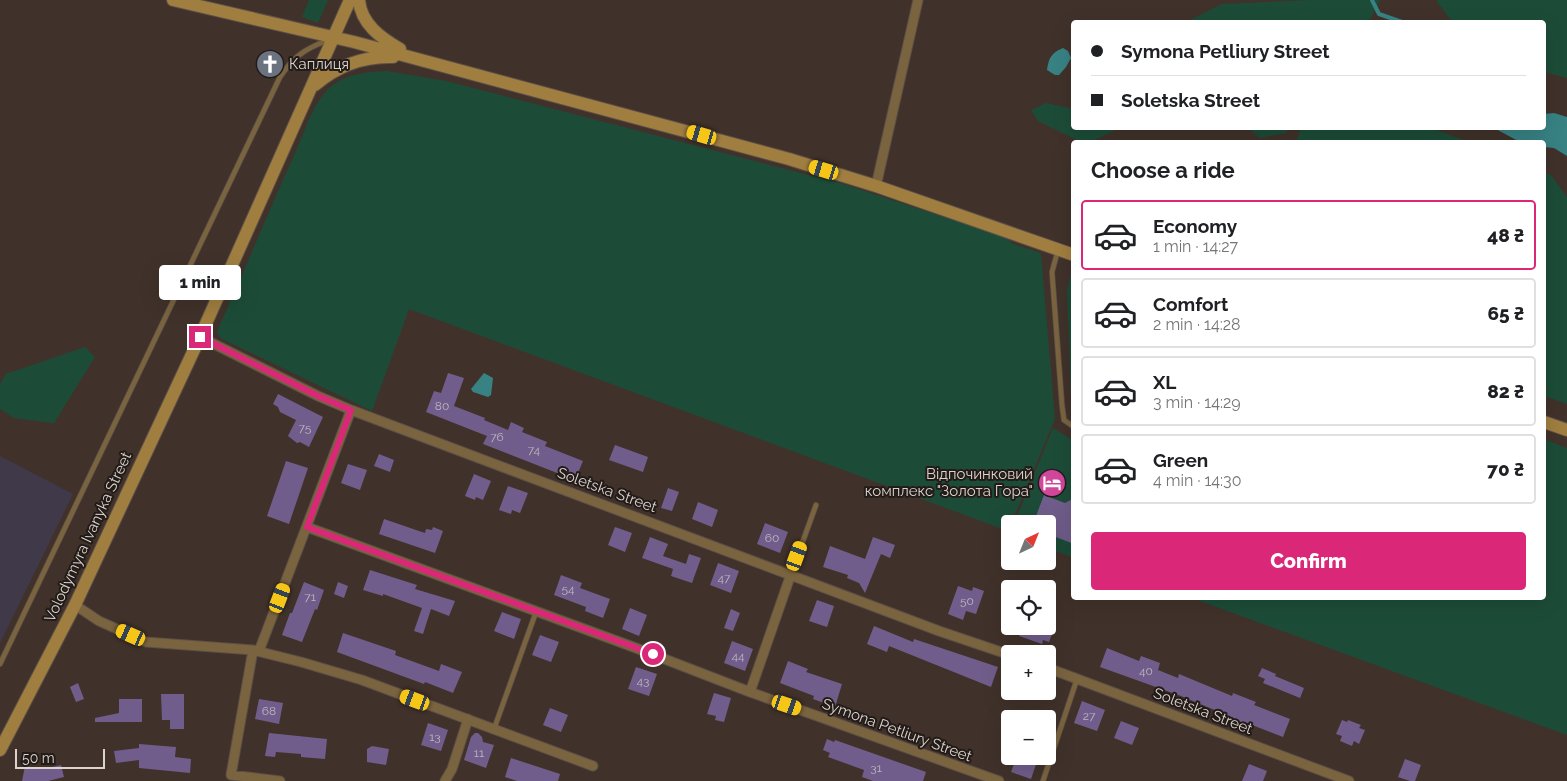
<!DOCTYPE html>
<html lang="en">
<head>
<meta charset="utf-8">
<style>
  :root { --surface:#fff; --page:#f6f6f6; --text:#202124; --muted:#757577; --line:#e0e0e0; --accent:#db2777 }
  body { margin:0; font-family:Raleway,sans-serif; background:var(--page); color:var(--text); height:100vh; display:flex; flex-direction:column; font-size:19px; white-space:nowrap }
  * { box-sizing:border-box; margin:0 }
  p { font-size:16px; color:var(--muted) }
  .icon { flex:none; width:28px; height:28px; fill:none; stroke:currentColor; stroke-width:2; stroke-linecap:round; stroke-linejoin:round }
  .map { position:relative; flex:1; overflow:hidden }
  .drawer { position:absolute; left:1071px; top:140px; width:475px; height:460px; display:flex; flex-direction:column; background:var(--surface); border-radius:5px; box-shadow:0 5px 20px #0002 }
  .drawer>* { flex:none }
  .banner { position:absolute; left:1071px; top:20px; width:475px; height:110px; border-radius:5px; box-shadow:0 5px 20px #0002; display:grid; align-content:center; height:110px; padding:0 20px; background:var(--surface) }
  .needle { width:32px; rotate:43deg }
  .controls { position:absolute; left:1001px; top:515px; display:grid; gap:10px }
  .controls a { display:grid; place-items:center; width:55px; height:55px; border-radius:5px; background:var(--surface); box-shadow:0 5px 20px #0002; font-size:25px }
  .scale { position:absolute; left:15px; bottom:12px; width:90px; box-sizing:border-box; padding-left:5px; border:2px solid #dcd3cd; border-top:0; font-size:14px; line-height:18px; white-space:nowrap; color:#dcd3cd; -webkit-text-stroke:4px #221b18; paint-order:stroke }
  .end { position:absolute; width:22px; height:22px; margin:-11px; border:6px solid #db2777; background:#fff; box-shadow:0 0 0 2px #fff }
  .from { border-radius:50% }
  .bubble { position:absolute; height:35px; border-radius:5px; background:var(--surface); box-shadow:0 5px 20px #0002; font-size:16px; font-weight:800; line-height:35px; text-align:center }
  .car { position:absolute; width:15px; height:30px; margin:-15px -8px; border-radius:6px; box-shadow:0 0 4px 1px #0007; background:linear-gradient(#f5c518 24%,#345 0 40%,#f5c518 0 76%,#345 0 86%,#f5c518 0) }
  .banner b { display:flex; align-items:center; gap:18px; height:48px; font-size:19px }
  .banner b+b { border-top:1px solid var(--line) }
  .banner i { width:12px; height:12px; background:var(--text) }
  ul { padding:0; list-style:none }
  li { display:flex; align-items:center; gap:15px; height:70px; margin:0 10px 8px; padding:0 10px; border:2px solid var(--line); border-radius:5px }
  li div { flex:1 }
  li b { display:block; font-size:19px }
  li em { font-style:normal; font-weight:800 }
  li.current { border-color:var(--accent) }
  li>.icon { width:45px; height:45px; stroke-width:1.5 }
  h2 { padding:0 20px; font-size:22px; line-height:60px }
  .button { display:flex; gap:10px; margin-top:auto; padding:10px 20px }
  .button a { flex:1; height:58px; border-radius:5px; background:var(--accent); color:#fff; font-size:20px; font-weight:800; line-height:58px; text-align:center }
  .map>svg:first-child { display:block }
  .commercial { fill:#40394a }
  .green { fill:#1c4c38 }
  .water { fill:#388284 }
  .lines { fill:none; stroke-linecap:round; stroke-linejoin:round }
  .stream { stroke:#388284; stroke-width:4 }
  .building { fill:#705d8b }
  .service-casing { stroke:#5c4f47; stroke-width:6 }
  .minor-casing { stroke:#5c4f47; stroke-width:11 }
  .secondary-casing { stroke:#5c4f47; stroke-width:14 }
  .service { stroke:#7a643f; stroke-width:4.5 }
  .minor { stroke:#7a643f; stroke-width:9 }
  .secondary { stroke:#a07e40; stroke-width:12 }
  .route { stroke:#db2777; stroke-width:6 }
  .labels { text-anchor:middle; stroke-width:4; stroke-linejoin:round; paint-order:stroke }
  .number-label { font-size:12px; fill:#c1b6bc }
  .poi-label { font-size:15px; fill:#dcd3cd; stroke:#221b18; text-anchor:start }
  .street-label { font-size:15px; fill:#dcd3cd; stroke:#221b18 }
</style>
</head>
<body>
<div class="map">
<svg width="1567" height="781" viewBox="0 0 1567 781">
  <rect width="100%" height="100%" fill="#40322a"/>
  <path class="commercial" d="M0,456L73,494L0,643Z"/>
  <path class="green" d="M309,0H328L318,23L302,17Z
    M1310,0H1380L1369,22H1186L1222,4Z
    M1436,0H1567V78L1544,72V22H1452Z
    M387,71L446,81L843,184L1005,237L1013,244L1041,253L1055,419L1008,531L409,309L372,411L222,339L217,334L218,329C245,270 269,210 296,151C306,129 313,101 333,85C349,73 368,72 387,71Z
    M1046,103L1074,109V128H1120L1090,142H1081L1038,121L1031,110Z
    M1248,128H1290L1285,133L1260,138Z
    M1301,128H1431L1469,142H1296Z
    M1544,172L1551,175L1567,197V404L1544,396Z
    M1071,272L1074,273V409L1071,397L1067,291Z
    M85,347L95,357L54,423L14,418L0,409V384L6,374Z
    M1053,428L1074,441V558L1048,548V524H1014Z
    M1544,439L1567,448V735L1192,598H1544Z"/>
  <path class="water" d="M1063,48L1068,51L1071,58L1066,67L1059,75H1055L1047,70C1049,58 1051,53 1063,48Z
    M1554,113L1567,117V156L1554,148L1544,147V142H1520L1494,128H1544V114Z
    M484,373L493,378L491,395L488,397L473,392L471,389Z"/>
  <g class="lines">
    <path class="stream" d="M1372,0L1379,14L1402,22"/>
  </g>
  <path class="building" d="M448,373L464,378L454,406L485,418L484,420L508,430L511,422L524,428L522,432L547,442L545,446L583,461L575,480L483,444L487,436L426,412L434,391L441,393Z
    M278,394L323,417L309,447L300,442L297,443L288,436L296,420L280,412L278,407L273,404Z
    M615,445L648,457L643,472L609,460Z
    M379,454L394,460L390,472L374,466Z
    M286,461L308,468L289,524L267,516Z
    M348,464L367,470L360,490L341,483Z
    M474,474L491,481L483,500L476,497L475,500L465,496Z
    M508,486L528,493L520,513L512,510L511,514L499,510Z
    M668,488L679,492L672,511L661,508Z
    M1044,495L1065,503L1074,498V544L1048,534V524H1033Z
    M698,502L718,510L712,527L692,519Z
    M384,519L419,531L425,533L426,529L432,530L433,527L443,531L435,553L379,534Z
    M765,523L788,532L780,553L757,544Z
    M615,527L632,533L625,552L608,545Z
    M650,537L668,544L663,556L686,564L689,554L701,558L692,583L671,576L673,569L642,558Z
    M873,537L895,545L890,558L881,554L865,593L859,583L847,578L848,575L823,567L830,546L865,559Z
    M718,563L739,571L731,593L710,585Z
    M370,570L417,585L415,589L455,601L449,616L431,609L423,634L414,631L422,608L383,594V596L363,590Z
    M561,575L582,583L580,588L610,599L603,618L585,611L586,607L554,595Z
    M304,582L324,590L317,610L315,609L302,642L282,635L290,613H292Z
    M338,582L348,586L344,598L334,594Z
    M958,586L972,591L973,587L984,591L976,614L966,611L963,620L948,614Z
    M817,600L834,606L827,627L809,621Z
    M630,608L647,615L639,636L622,629Z
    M731,609L740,613L733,631L724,628Z
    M502,612L521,619L514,639L494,631Z
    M874,626L913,642L914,639L998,667L991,687L889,646L887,652L867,644Z
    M1022,626H1044L1054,629L1049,642L1043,640L1042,644L1019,636Z
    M343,633L396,651L395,655L439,671L441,664L462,672L453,693L425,682L424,684L337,652Z
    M540,635L559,642L551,662L532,655Z
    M732,641L753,649L745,671L724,663Z
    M1107,648L1139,661L1141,656L1160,663L1158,670L1178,678L1179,674L1232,696L1233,693L1256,702L1254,705L1290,719L1283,737L1247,723L1246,725L1224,716V714L1181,696L1100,667Z
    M788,661L808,669L806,672L842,684L835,707L813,699L814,696L780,683Z
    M636,667L657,674L649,696L628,689Z
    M1262,668L1276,674L1275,676L1304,688L1300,698L1263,683L1265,679L1258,676Z
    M78,683L84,699L76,702L70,687Z
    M714,693L731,698L724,722L715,720L716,716L707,714Z
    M161,694H184V729H170V720H162Z
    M119,699H142V722H95V718L119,713Z
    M259,699L283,703L279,724L255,719Z
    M1082,701L1105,710L1097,731L1074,723Z
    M550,708L568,715L561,732L543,725Z
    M1342,720L1347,722L1348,720L1361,725L1359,728L1365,730L1359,744L1354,741L1352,746L1340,741L1342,736L1336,734Z
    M1121,721L1139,728L1132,745L1114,738Z
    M428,723L448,730L441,751L421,745Z
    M269,733L327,739L325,759L301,757V754L276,752L275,757L265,756Z
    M478,733L482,737L483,742L494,745L486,768L464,760L471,737L475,733Z
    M827,739L834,742L835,740L926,772L923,781H873L862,777L864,770L828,757L830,753L823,750Z
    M139,744L176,747L175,757L191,759L190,773L139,768V760L116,763L114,751L139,748Z
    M372,746L389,749L386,765L367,762V749Z
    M1017,756H1039L1031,779L1011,772Z
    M511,758L560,774L558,781H517L505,777Z
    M1405,759L1421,765L1415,781H1410L1398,777Z
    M1249,764L1267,771L1263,781H1242Z
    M61,765L64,777L48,781H22L25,766L44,769Z"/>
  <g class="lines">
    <g class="service-casing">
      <path id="service" d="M1058,250L1052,272L1062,405L1064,420L1074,427
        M791,574L816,505
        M0,664L280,77C294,56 305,49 328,40
        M494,729L536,612
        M1043,781L1077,679"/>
    </g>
    <g class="minor-casing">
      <path id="minor" d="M876,186L918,0
        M200,337L318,396L351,410L939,631L1010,655
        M307,527L636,648L750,692L999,781
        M75,605L99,621L146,642L253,650L301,662L362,680L593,766
        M253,650L231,775L280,781
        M259,651L351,410
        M1048,668L1349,781
        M750,692L791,574
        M445,781L452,769L468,719"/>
    </g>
    <g class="secondary-casing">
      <path id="secondary" d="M173,0L354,42L789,159L876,186L1074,255
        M359,0C361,24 381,38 400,49
        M315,85C337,66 363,56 393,57
        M1544,422L1567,430
        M0,750L75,605L200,337L350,0"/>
    </g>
    <use href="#service" class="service"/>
    <use href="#minor" class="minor"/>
    <use href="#secondary" class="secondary"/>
  </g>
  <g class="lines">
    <path class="route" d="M200,337L318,396L351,410L307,527L653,654"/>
  </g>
  <defs>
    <g id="church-disc" transform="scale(1.4375)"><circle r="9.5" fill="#6b7280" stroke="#221b18"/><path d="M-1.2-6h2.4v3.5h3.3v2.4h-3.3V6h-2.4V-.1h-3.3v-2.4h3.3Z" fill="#fff"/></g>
    <g id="hotel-disc" transform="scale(1.4375)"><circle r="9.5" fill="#d1479c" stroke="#221b18"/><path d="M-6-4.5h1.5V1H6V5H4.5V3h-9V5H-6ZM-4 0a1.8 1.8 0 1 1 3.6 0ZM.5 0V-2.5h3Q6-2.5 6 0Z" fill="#fff"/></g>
  </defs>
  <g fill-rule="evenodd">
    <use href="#church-disc" x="270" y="64"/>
    <use href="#hotel-disc" x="1052" y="483"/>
  </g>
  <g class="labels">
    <g class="number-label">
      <text x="442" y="410">80</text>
      <text x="305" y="432">75</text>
      <text x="497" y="441">76</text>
      <text x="534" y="454">74</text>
      <text x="772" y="542">60</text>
      <text x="724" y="582">47</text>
      <text x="568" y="593">54</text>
      <text x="310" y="601">71</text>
      <text x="967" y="605">50</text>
      <text x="738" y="660">44</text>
      <text x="1146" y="675">40</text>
      <text x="643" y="685">43</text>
      <text x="269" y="715">68</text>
      <text x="1089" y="720">27</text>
      <text x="435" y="741">13</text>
      <text x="479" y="757">11</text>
      <text x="876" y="772">31</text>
    </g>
    <g class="poi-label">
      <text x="289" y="69">Каплиця</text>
      <text x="1033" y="479" text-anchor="end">Відпочинковий<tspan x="1033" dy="17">комплекс "Золота Гора"</tspan></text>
    </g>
    <g class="street-label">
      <text transform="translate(607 490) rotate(20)" y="5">Soletska Street</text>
      <text transform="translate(88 537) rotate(-65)" y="5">Volodymyra Ivanyka Street</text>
      <text transform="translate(1203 711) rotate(21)" y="5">Soletska Street</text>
      <text transform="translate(897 730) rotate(20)" y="5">Symona Petliury Street</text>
    </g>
  </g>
</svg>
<div class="controls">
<a><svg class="needle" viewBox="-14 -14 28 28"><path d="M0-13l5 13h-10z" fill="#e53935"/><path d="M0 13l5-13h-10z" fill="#757577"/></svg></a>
<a><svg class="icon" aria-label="locate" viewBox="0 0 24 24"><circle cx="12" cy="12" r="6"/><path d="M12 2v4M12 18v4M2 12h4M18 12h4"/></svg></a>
<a>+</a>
<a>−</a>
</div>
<div class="scale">50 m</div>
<i class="end from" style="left:653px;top:654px"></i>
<i class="end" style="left:200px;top:337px"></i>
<div class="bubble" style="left:159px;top:265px;width:82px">1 min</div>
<i class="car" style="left:702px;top:135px;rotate:286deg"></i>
<i class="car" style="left:824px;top:170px;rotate:287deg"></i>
<i class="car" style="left:797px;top:556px;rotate:20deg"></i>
<i class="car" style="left:280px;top:598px;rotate:21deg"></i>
<i class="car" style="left:131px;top:635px;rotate:294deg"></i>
<i class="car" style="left:415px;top:700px;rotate:290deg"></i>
<i class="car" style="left:787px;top:705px;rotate:109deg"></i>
<div class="banner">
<b><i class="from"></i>Symona Petliury Street</b>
<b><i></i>Soletska Street</b>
</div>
<section class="drawer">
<h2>Choose a ride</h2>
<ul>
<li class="current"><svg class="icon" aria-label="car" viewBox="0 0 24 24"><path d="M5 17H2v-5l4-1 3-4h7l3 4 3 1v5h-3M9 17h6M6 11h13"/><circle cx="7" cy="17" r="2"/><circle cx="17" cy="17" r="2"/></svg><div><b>Economy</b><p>1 min · 14:27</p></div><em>48 ₴</em></li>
<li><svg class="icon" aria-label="car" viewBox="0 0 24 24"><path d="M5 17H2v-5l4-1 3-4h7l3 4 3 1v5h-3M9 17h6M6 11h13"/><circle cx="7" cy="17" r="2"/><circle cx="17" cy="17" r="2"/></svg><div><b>Comfort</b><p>2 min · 14:28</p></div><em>65 ₴</em></li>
<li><svg class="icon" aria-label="car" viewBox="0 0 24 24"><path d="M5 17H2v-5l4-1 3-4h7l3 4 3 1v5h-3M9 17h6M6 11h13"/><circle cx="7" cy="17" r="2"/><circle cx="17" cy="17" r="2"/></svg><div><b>XL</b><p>3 min · 14:29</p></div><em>82 ₴</em></li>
<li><svg class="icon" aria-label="car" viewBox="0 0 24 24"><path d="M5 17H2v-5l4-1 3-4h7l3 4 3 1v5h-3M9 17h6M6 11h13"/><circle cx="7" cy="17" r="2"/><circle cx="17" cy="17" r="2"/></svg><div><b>Green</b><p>4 min · 14:30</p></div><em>70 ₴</em></li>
</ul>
<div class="button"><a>Confirm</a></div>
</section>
</div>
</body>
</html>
